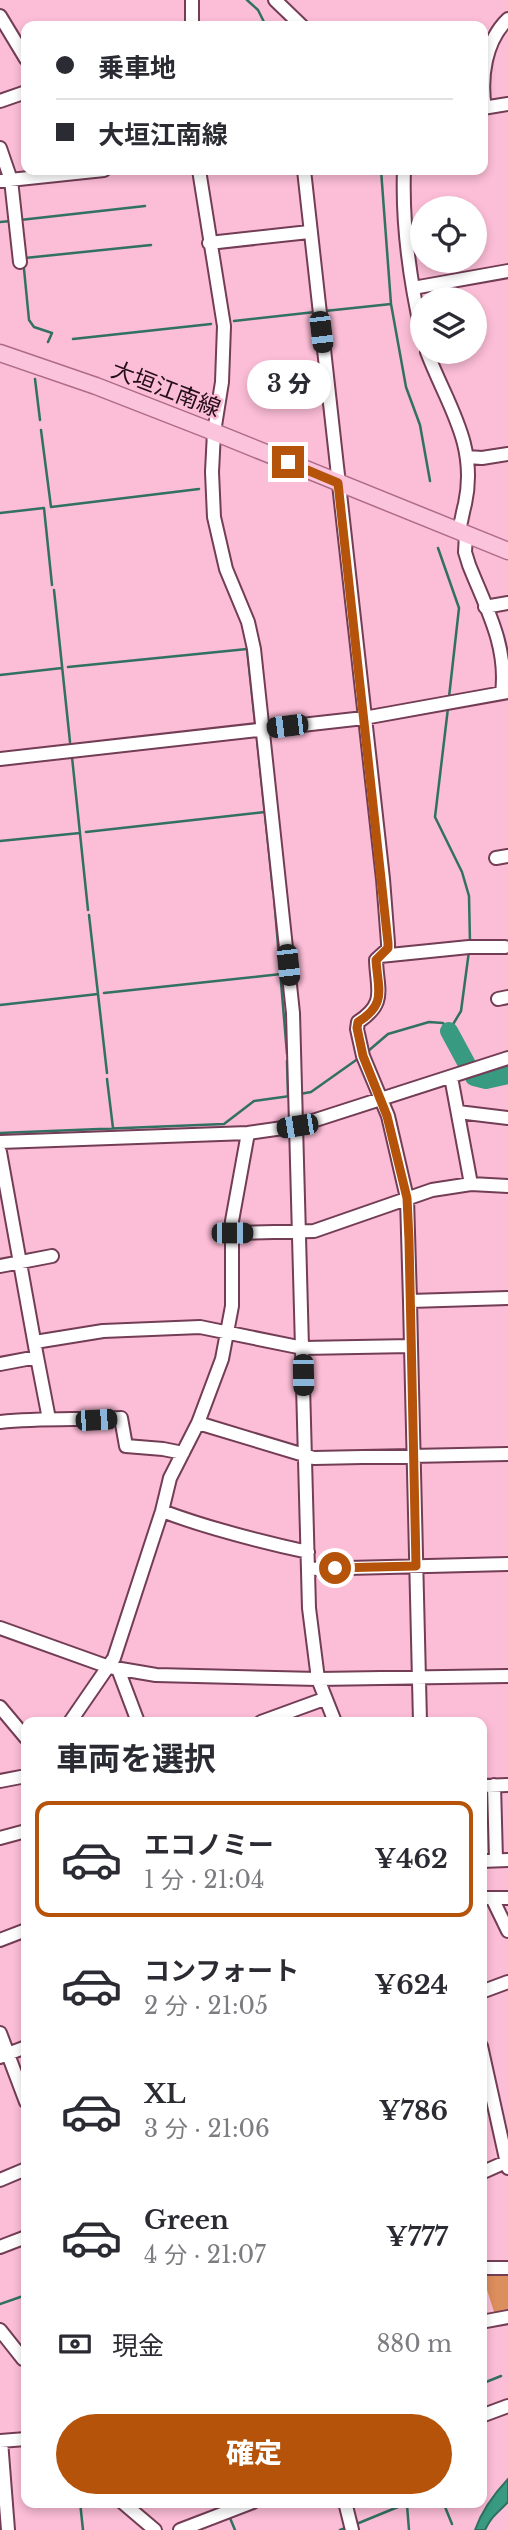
<!DOCTYPE html>
<html lang="ja">
<head>
<meta charset="utf-8">
<style>
  :root { --surface:#fff; --page:#f7f7f7; --text:#2b2b33; --muted:#7c7c81; --line:#e1e1e2; --accent:#b45309 }
  body { margin:0; font-family:"Libre Baskerville","Noto Sans JP",serif; background:var(--page); color:var(--text); height:100vh; display:flex; flex-direction:column; font-size:26px; white-space:nowrap }
  * { box-sizing:border-box; margin:0 }
  p { font-size:23px; color:var(--muted) }
  .icon { flex:none; width:38px; height:38px; fill:none; stroke:currentColor; stroke-width:2; stroke-linecap:round; stroke-linejoin:round }
  .map { position:relative; flex:1; overflow:hidden }
  .drawer { position:absolute; left:21px; top:1717px; width:466px; height:791px; display:flex; flex-direction:column; background:var(--surface); border-radius:14px; box-shadow:0 4px 10px #0003 }
  .drawer>* { flex:none }
  .top-card { position:absolute; left:21px; top:21px; width:467px; height:154px; border-radius:14px; box-shadow:0 4px 10px #0003; display:grid; align-content:center; height:154px; padding:0 35px; background:var(--surface) }
  .controls { position:absolute; left:410px; top:196px; display:grid; gap:14px }
  .controls a { display:grid; place-items:center; width:77px; height:77px; border-radius:50%; background:var(--surface); box-shadow:0 4px 10px #0003; font-size:35px }
  .end { position:absolute; width:32px; height:32px; margin:-16px; border:9px solid #b45309; background:#fff; box-shadow:0 0 0 4px #fff }
  .from { border-radius:50% }
  .bubble { position:absolute; height:49px; border-radius:24px; background:var(--surface); box-shadow:0 4px 10px #0003; font-size:23px; font-weight:800; line-height:49px; text-align:center }
  .car { position:absolute; width:21px; height:42px; margin:-21px -10px; border-radius:9px; box-shadow:0 0 5px 2px #0007; background:linear-gradient(#222 24%,#8ab4d8 0 40%,#222 0 76%,#8ab4d8 0 86%,#222 0) }
  .top-card b { display:flex; align-items:center; gap:24px; height:66px; font-size:26px }
  .top-card b+b { border-top:2px solid var(--line) }
  .top-card i { width:18px; height:18px; background:var(--text) }
  ul { padding:0; list-style:none }
  li { display:flex; align-items:center; gap:21px; height:116px; margin:0 14px 10px; padding:0 21px; border:4px solid transparent; border-radius:14px }
  li div { flex:1 }
  li b { display:block; font-size:26px }
  li em { font-style:normal; font-weight:800 }
  li.active { border-color:var(--accent) }
  li>.icon { width:63px; height:63px; stroke-width:1.5 }
  h2 { padding:0 35px; font-size:32px; line-height:84px }
  .pay { display:flex; align-items:center; gap:18px; height:77px; padding:0 35px; font-size:26px }
  .pay p { margin-inline-start:auto }
  .cta { display:flex; gap:14px; margin-top:auto; padding:14px 35px }
  .cta a { flex:1; height:80px; border-radius:42px; background:var(--accent); color:#fff; font-size:28px; font-weight:800; line-height:80px; text-align:center }
  .map>svg:first-child { display:block }
  .green { fill:#dc8e5c }
  .water { fill:#379a81; stroke:#317062; stroke-width:2 }
  .lines { fill:none; stroke-linecap:round; stroke-linejoin:round }
  .stream { stroke:#317062; stroke-width:2.5 }
  .river { stroke:#379a81; stroke-width:18 }
  .minor-casing { stroke:#723d55; stroke-width:16 }
  .major-casing { stroke:#ae6b88; stroke-width:19 }
  .minor { stroke:#fff; stroke-width:12 }
  .major { stroke:#fbc4dc; stroke-width:16 }
  .route { stroke:#b45309; stroke-width:9 }
  .labels { text-anchor:middle; stroke-width:5; stroke-linejoin:round; paint-order:stroke }
  .street-label { font-size:23px; fill:#240e18; stroke:#fcbdd7 }
</style>
</head>
<body>
<div class="map">
<svg width="508" height="2530" viewBox="0 0 508 2530">
  <rect width="100%" height="100%" fill="#fcbdd7"/>
  <path class="green" d="M508,2270V2312L495,2315L481,2271Z"/>
  <path class="water" d="M508,2479V2502C497,2514 493,2514 485,2530H475C482,2510 493,2495 508,2479Z"/>
  <g class="lines">
    <path class="stream" d="M247,0L258,10L266,26
      M381,170L391,304L406,387L420,425L430,481
      M20,220L145,206
      M0,222L11,221
      M25,258L151,245
      M24,269L29,320L34,327L52,333L48,342
      M325,311L391,304
      M234,321L315,312
      M73,339L211,324
      M35,379L40,420
      M41,430L51,507L199,489
      M0,513L44,508L52,585
      M438,548L459,608L449,697
      M54,590L70,742
      M68,667L247,649L255,722
      M0,675L62,668
      M448,708L435,817L462,872L469,896L470,943
      M257,739L273,890
      M72,757L88,910
      M86,832L265,812
      M0,841L80,833
      M274,897L287,1054
      M89,915L107,1073
      M104,993L281,974
      M0,1005L98,994
      M367,1052L388,1034L429,1022L443,1023L449,1031L461,1011L469,951
      M287,1061L288,1096
      M107,1079L113,1128
      M300,1094L311,1092L359,1058
      M0,1133L224,1124L254,1101L290,1096
      M0,2186L26,2176
      M0,2304L26,2295
      M481,2384L501,2376
      M80,2502L83,2530
      M443,2502L452,2524
      M407,2505L409,2530
      M230,2518L235,2530
      M354,2525L410,2502
      M340,2530L348,2527"/>
    <path class="river" d="M449,1031L469,1068
      M474,1077L486,1080L508,1075"/>
    <g class="minor-casing">
      <path id="minor" d="M275,0L302,26
        M0,16L26,59
        M192,26V0
        M0,101L26,92
        M483,108L508,104
        M485,108C480,78 485,41 508,19
        M0,148L11,180L20,262
        M199,170L224,326L222,382L214,432L212,472L214,517L226,569L248,622L254,649L293,1013L309,1608L318,1679L335,1722
        M304,170L383,879L388,943V949L376,960C377,990 387,1003 358,1022L357,1029L363,1056L388,1116L407,1198L410,1301
        M404,170C402,224 410,281 422,334
        M0,181L104,170
        M209,243L309,232
        M413,288L508,271
        M427,352C447,405 478,444 465,504C462,514 462,522 458,531
        M467,457L482,458L508,454
        M466,534L465,552L469,565C486,608 508,646 502,693
        M485,607L508,603
        M0,759L364,718L508,692
        M496,858L508,856
        M380,956L469,947H505
        M498,999L508,997
        M451,1077L471,1184
        M458,1112L508,1118
        M0,1142L248,1133L297,1126L508,1058
        M0,1152L37,1357L0,1364
        M232,1233L314,1231L432,1190L471,1184L508,1186
        M0,1266L52,1256
        M35,1342L103,1331L200,1327L303,1348L411,1346L410,1301L508,1298
        M411,1346L420,1722
        M37,1357L49,1419
        M0,1422C41,1418 80,1420 121,1418L126,1446L163,1449L183,1453
        M198,1423L314,1458L508,1454
        M162,1511C210,1529 258,1541 308,1552
        M308,1569L508,1564
        M0,1628L109,1667L156,1675L318,1679L508,1676
        M118,1669L138,1722
        M0,1707L26,1738
        M70,1722L114,1658L162,1511L170,1478L198,1423L222,1359L232,1306V1221L248,1133
        M261,1722L324,1699
        M0,1781L26,1776
        M494,1785L496,1860
        M481,1786L508,1785
        M0,1838L26,1831
        M481,1861L508,1860
        M481,1898H508
        M492,1898L508,1931
        M0,1940L26,1930
        M481,1992L508,1982
        M0,2033L26,2102
        M481,2046L508,2168
        M0,2057L26,2047
        M481,2173L508,2161
        M0,2180L26,2169
        M0,2247L26,2237
        M481,2268H508
        M481,2322L508,2317
        M0,2330L23,2359L26,2357
        M481,2416L508,2406
        M0,2441L26,2439
        M1,2441L8,2530
        M122,2502L155,2530
        M345,2502L352,2530
        M180,2530L253,2502"/>
    </g>
    <g class="major-casing">
      <path id="major" d="M0,353L96,386L214,432L508,551"/>
    </g>
    <use href="#minor" class="minor"/>
    <use href="#major" class="major"/>
  </g>
  <g class="lines">
    <path class="route" d="M288,462L338,483L388,943V948L376,960C378,990 387,1004 358,1022L357,1028L363,1056L387,1116L407,1198L409,1240L416,1566L335,1568"/>
  </g>
  <g class="labels">
    <g class="street-label">
      <text transform="translate(166 389) rotate(21)" y="8">大垣江南線</text>
    </g>
  </g>
</svg>
<div class="controls">
<a><svg class="icon" aria-label="locate" viewBox="0 0 24 24"><circle cx="12" cy="12" r="6"/><path d="M12 2v4M12 18v4M2 12h4M18 12h4"/></svg></a>
<a><svg class="icon" aria-label="layers" viewBox="0 0 24 24"><path d="M12 4l9 5-9 5-9-5zM3 14l9 5 9-5"/></svg></a>
</div>
<i class="end from" style="left:335px;top:1568px"></i>
<i class="end" style="left:288px;top:462px"></i>
<div class="bubble" style="left:247px;top:360px;width:84px">3 分</div>
<i class="car" style="left:321px;top:332px;rotate:173deg"></i>
<i class="car" style="left:287px;top:726px;rotate:263deg"></i>
<i class="car" style="left:288px;top:965px;rotate:174deg"></i>
<i class="car" style="left:297px;top:1126px;rotate:261deg"></i>
<i class="car" style="left:232px;top:1233px;rotate:90deg"></i>
<i class="car" style="left:303px;top:1375px;rotate:179deg"></i>
<i class="car" style="left:96px;top:1420px;rotate:87deg"></i>
<div class="top-card">
<b><i class="from"></i>乗車地</b>
<b><i></i>大垣江南線</b>
</div>
<section class="drawer">
<h2>車両を選択</h2>
<ul>
<li class="active"><svg class="icon" aria-label="car" viewBox="0 0 24 24"><path d="M5 17H2v-5l4-1 3-4h7l3 4 3 1v5h-3M9 17h6M6 11h13"/><circle cx="7" cy="17" r="2"/><circle cx="17" cy="17" r="2"/></svg><div><b>エコノミー</b><p>1 分 · 21:04</p></div><em>¥462</em></li>
<li><svg class="icon" aria-label="car" viewBox="0 0 24 24"><path d="M5 17H2v-5l4-1 3-4h7l3 4 3 1v5h-3M9 17h6M6 11h13"/><circle cx="7" cy="17" r="2"/><circle cx="17" cy="17" r="2"/></svg><div><b>コンフォート</b><p>2 分 · 21:05</p></div><em>¥624</em></li>
<li><svg class="icon" aria-label="car" viewBox="0 0 24 24"><path d="M5 17H2v-5l4-1 3-4h7l3 4 3 1v5h-3M9 17h6M6 11h13"/><circle cx="7" cy="17" r="2"/><circle cx="17" cy="17" r="2"/></svg><div><b>XL</b><p>3 分 · 21:06</p></div><em>¥786</em></li>
<li><svg class="icon" aria-label="car" viewBox="0 0 24 24"><path d="M5 17H2v-5l4-1 3-4h7l3 4 3 1v5h-3M9 17h6M6 11h13"/><circle cx="7" cy="17" r="2"/><circle cx="17" cy="17" r="2"/></svg><div><b>Green</b><p>4 分 · 21:07</p></div><em>¥777</em></li>
</ul>
<div class="pay"><svg class="icon" aria-label="cash" viewBox="0 0 24 24"><path d="M3 7h18v10H3z"/><circle cx="12" cy="12" r="2"/></svg>現金<p>880 m</p></div>
<div class="cta"><a>確定</a></div>
</section>
</div>
</body>
</html>
